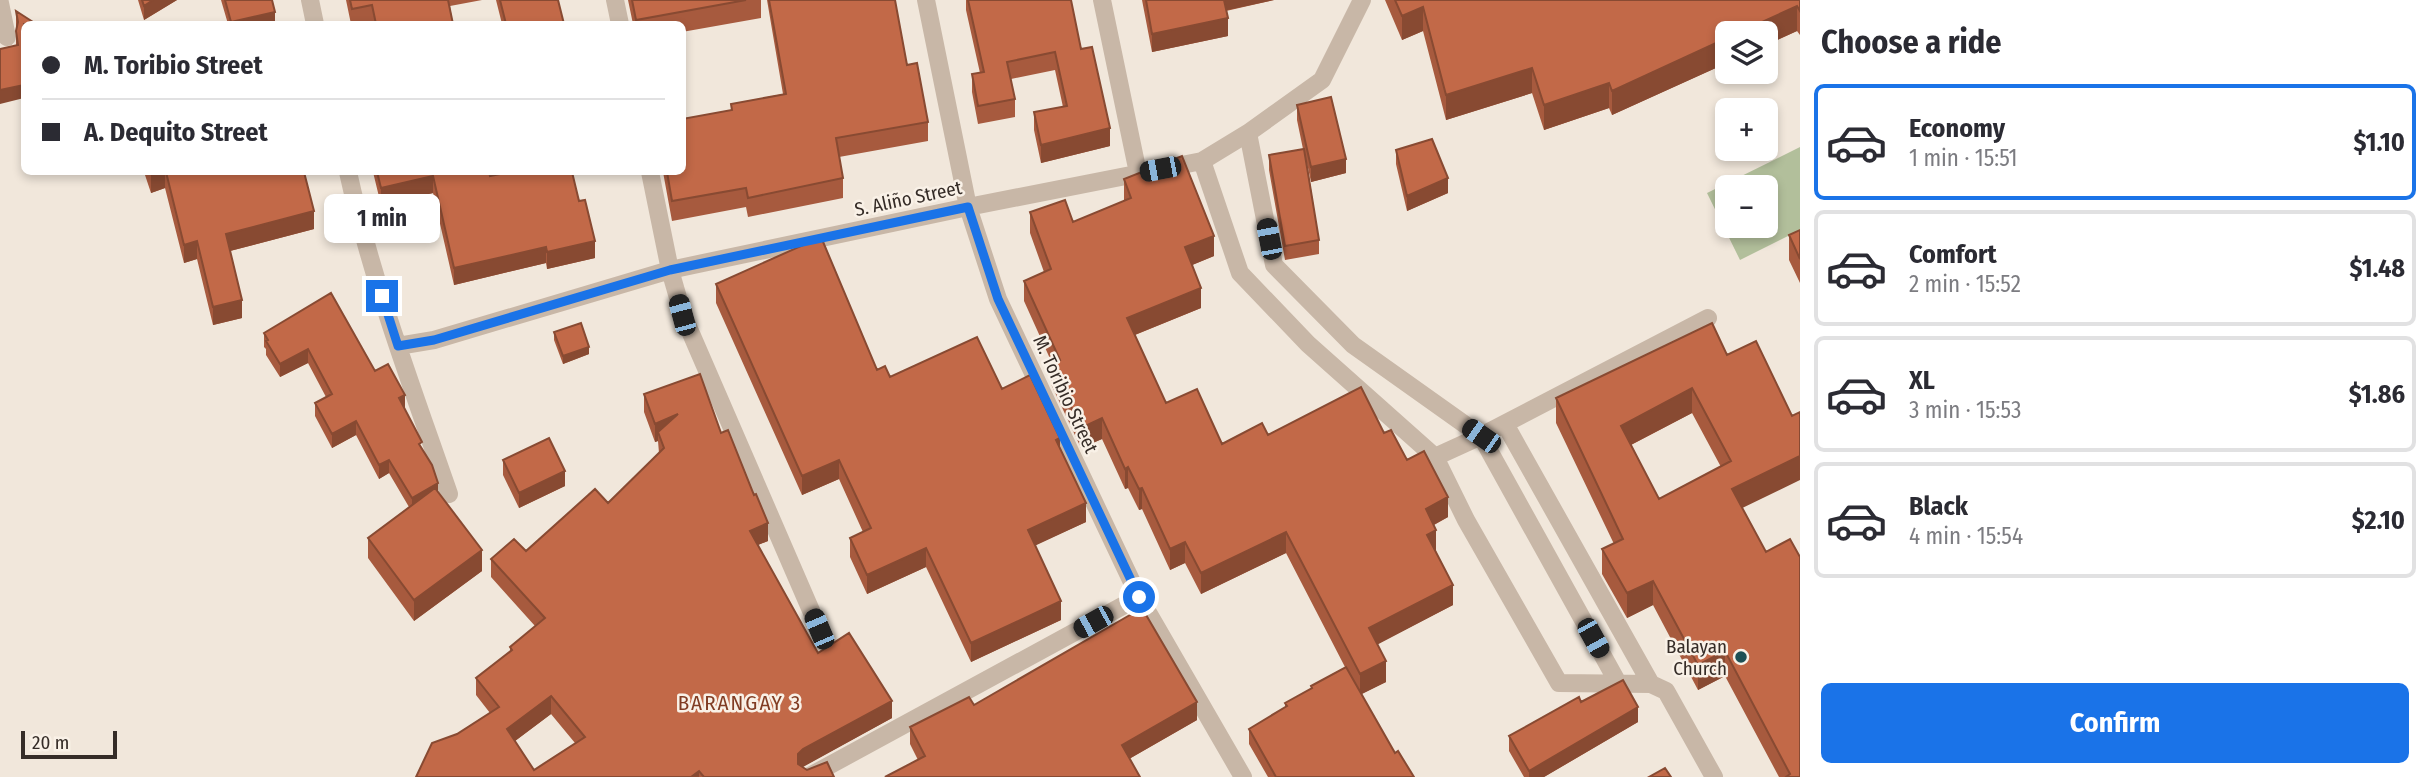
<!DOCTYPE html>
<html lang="en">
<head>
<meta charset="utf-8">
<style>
  :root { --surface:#fff; --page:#f2f2f3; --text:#2b2b33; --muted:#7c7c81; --line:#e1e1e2; --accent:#1a73e8 }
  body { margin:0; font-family:"Fira Sans Condensed",sans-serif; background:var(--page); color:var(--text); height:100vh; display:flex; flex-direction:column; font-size:26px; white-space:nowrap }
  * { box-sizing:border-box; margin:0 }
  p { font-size:23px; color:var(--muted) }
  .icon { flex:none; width:38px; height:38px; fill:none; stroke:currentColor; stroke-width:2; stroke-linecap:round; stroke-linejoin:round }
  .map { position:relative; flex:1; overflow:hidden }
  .panel { display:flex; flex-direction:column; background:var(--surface); width:630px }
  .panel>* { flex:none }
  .banner { position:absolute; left:21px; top:21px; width:665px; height:154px; border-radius:10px; box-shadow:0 4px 10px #0003; display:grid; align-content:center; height:154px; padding:0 21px; background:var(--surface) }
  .fabs { position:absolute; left:1715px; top:21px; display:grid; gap:14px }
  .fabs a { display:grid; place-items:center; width:63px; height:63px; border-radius:10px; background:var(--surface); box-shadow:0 4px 10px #0003; font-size:35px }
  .scale { position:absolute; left:21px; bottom:18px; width:96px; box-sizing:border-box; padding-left:7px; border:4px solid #352c27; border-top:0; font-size:19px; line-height:24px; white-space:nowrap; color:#352c27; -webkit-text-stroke:5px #f9f1e7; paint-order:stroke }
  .end { position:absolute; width:32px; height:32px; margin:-16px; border:9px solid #1a73e8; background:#fff; box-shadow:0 0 0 4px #fff }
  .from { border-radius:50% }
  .bubble { position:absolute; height:49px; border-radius:10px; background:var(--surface); box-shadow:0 4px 10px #0003; font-size:23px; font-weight:700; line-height:49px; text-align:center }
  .car { position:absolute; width:21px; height:42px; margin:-21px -10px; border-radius:9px; box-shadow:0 0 5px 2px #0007; background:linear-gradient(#222 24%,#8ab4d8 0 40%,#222 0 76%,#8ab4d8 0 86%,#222 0) }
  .banner b { display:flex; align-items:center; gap:24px; height:66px; font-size:26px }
  .banner b+b { border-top:2px solid var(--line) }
  .banner i { width:18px; height:18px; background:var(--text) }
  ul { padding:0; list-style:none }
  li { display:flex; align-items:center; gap:21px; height:116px; margin:0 14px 10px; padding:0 7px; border:4px solid var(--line); border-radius:10px }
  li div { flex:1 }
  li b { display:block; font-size:26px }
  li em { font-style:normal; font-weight:700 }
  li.current { border-color:var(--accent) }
  li>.icon { width:63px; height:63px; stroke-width:1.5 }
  h2 { padding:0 21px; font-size:32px; line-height:84px }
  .action { display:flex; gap:14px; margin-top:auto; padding:14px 21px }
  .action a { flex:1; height:80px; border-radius:10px; background:var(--accent); color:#fff; font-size:28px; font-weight:700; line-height:80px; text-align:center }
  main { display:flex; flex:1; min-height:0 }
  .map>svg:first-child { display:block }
  .green { fill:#b2bf9b; fill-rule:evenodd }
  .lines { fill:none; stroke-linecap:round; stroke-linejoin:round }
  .minor { stroke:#c8b7a7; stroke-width:18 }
  .wall { fill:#a75a3e; fill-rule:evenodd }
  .shaded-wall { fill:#884a32 }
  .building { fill:#c26948; stroke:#884a32; stroke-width:2; fill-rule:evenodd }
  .route { stroke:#1a73e8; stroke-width:9 }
  .poi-dot { fill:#1e5055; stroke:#f9f1e7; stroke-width:2.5 }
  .labels { text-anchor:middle; stroke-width:5; stroke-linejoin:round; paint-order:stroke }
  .street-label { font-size:19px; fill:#352c27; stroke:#f9f1e7 }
  .poi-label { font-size:19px; fill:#352c27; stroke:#f9f1e7; text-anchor:end }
  .neighbourhood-label { font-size:21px; letter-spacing:2px; fill:#813c23; stroke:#f9f1e7 }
</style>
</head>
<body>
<main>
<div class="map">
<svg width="1800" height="777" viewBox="0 0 1800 777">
  <rect width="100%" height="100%" fill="#f1e7db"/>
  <path class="green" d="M1800,147V230L1740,260L1707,193ZM1727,187H1766V226H1727Z"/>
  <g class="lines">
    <path class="minor" d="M310,0L315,24
      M615,0L620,24
      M926,0L968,207L998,299L1139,597L1243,777
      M1102,0L1138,173
      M0,3L7,37
      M1248,133L1274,265L1353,345L1481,436L1618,683
      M1202,161L1240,273L1308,344L1435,457L1466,520L1559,683L1651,684L1666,691L1714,777
      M348,172C372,281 412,387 449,494
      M650,172L670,270L683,315L819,629
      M398,346L434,340L670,270L968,207L1202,161L1248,133L1322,80L1362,0
      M1505,424L1651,684
      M1435,457L1481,436L1708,318
      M808,777L1139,597"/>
  </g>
  <path class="wall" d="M138,0H177L144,20Z
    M221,0H272L275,24H228Z
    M346,0H482L450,6L453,24H373L372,22L358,24H351Z
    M496,0H558L564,24H502Z
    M628,0H761V18L682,32V24H633Z
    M767,0H895L907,65L928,122V141L839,157L843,178V198L748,217L746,207L672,221L663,172H682L731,110V104L783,94Z
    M966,0H1071L1081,49L1110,146L1041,163L1034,130V112L1063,107L1055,70L1011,79L1015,99V117L978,124L972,92V74L980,73L966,10Z
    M1142,0H1274L1226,11L1228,36L1152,52Z
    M1385,0H1800V35L1797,31L1612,115L1609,108L1544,130L1532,93L1446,120L1423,31L1402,40Z
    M16,11L36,24L0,104L16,45Z
    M1297,105L1346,173L1311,182L1307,163L1319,240V254L1285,260L1269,170V155L1303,149L1297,120Z
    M1396,150L1448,193L1407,211L1396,164Z
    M144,172H304L314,229L230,251L242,318L213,325L197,259L184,263L165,188L151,193Z
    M373,172H489L490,176L579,201L595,258L547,269L546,263L454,285L433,193L381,205Z
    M1124,179L1214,256L1192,265L1201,308L1135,335L1166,403L1222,444L1268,435L1384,433L1407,460L1448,517L1434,525L1436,550V551L1453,605L1377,644L1386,682L1361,694L1395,753L1414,777H1268L1249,744V729L1285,708V703L1311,689V686L1345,667L1286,553L1201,594L1185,563L1170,570L1142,509L1139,510L1128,488L1125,489L1102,439L1081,448L1051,384V364L1052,363L1024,301V281L1044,272L1030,233V212L1073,222L1124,201Z
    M1800,230V283L1789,260V235Z
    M716,284L890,377L1002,389L1060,450L1086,522L1035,545L1061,620L971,662L926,567L867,594L850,557V538L863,532L839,479L802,495L716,303Z
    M554,332L589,354L563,364L554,340Z
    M264,333L375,371L404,409L422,450L438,492L482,571L414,621L368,558V538L409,507L389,473L379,479L356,435L332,448L315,416V403L326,397L308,363L280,377L266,355V349L264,347Z
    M1727,355L1792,416L1742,508L1800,777H1779L1725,676L1698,690L1653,605L1627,618L1602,574V549L1614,544L1556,423V398ZM1692,413L1721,467L1659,499L1631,445Z
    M644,394L721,433L768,541L758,545L818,653L892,718L802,767L807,770L834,777H416L457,734L490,713L476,695V678L510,652V647L535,626L491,577V559L526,551L608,503L659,453L658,441L655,442L644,412ZM551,714L575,743L534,770L515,741Z
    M503,460L565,486L519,508L503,475Z
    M1581,702L1638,722L1544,777H1524L1509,751V736Z
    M974,705L1197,720L1129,759L918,760L910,744V727Z"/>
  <path class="shaded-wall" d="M153,0H177L144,20V6Z
    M1223,0H1274L1223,11Z
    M1797,6V31L1766,45V33H1738Z
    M1423,7V31L1402,40V16Z
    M275,12V24H231V22Z
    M1228,18V36L1152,52V34Z
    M1727,38V63L1612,115V91Z
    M1532,68V93L1446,120V95Z
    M1609,83V108L1544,130V105Z
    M24,85V98L0,104V90Z
    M1110,128V146L1041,163V145Z
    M1346,159V173L1311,182V167Z
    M161,172H165V188L151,193V174Z
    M433,176V193L381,205V188Z
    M1448,178V193L1407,211V196Z
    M314,211V229L226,252V234Z
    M1214,236V256L1185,268V247Z
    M197,241V259L184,263V245Z
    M595,241V258L547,269V252Z
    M546,247V263L454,285V268Z
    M1201,288V308L1127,338V318Z
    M242,300V318L213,325V307Z
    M589,347V354L563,364V356Z
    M308,349V363L280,377V364Z
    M1692,388V413L1621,450V426Z
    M405,395V409L399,398Z
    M678,414L658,432V441L655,442V424Z
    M1102,418V439L1081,448V428Z
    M356,421V435L332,448V434Z
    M1060,438V458L1056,440Z
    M1800,456V480L1732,513V489Z
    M389,460V473L379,479V465Z
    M839,460V479L802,495V476Z
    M1128,467V488L1125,489V469Z
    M565,471V486L519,508V493Z
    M438,483V496L412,512V498Z
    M1142,488V509L1139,510V489Z
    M1448,497V517L1426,529V509Z
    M1086,503V522L1028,549V530Z
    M768,523V541L750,548V531Z
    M1436,530V550L1427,555V535Z
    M1286,532V553L1201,594V573Z
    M1185,542V563L1170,570V549Z
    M926,548V567L867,594V575Z
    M482,550V571L414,621V600Z
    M1653,581V605L1627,618V593Z
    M1453,585V605L1369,649V628Z
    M1061,601V620L971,662V643Z
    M1725,651V676L1698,690V665Z
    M1386,661V682L1360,695V674Z
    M551,696V714L507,747V729Z
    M892,701V718L803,767L798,772V754L803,749Z
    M1197,702V720L1122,763V745Z
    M1638,707V722L1544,777H1529V771Z
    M699,771V777H691Z"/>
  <path class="building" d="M142,0H153L144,6Z
    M225,0H272L275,12L231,22Z
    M350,0H448L453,24H376L372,5L352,9Z
    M500,0H558L564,24H506Z
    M632,0H746L636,20Z
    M769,0H895L907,65L917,63L928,122L836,138L843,178L748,198L746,188L672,201L667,172H682V119L732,110L731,104L786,94Z
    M968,0H1071L1081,49L1092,47L1110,128L1041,145L1034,112L1067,106L1055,52L1007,62L1015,99L978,106L972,74L984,72Z
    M1146,0H1224L1228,18L1152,34Z
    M1395,0H1800V11L1797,6L1738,33H1727V38L1612,91L1609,83L1544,105L1532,68L1446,95L1423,7L1402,16Z
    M16,11L36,24H24V85L0,90V49L18,45L16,31L18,22Z
    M1331,97L1346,159L1311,167L1297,105Z
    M1432,139L1448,178L1407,196L1396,150Z
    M1304,149L1319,240L1285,246L1269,155Z
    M1182,156L1214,236L1185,247L1201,288L1127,318L1166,403L1197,389L1222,444L1262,423L1268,435L1361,387L1384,433L1391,430L1407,460L1424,451L1448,497L1426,509L1436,530L1427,535L1453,585L1369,628L1386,661L1360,674L1286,532L1201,573L1185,542L1170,549L1142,488L1139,489L1128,467L1125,469L1102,418L1081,428L1051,364L1060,360L1024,281L1051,269L1030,212L1065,200L1073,222L1131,198L1124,179Z
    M150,172H161L151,174Z
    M166,172H304L314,211L226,234L242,300L213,307L197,241L184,245Z
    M377,172H489L490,176L510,172H572L579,201L585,200L595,241L547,252L546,247L454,268L433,176L381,188Z
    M1800,230V259L1789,235Z
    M821,237L877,370L885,366L890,377L977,337L1002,389L1030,375L1060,438L1056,440L1086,503L1028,530L1061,601L971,643L926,548L867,575L850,538L871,528L839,460L802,476L716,284Z
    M331,293L375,371L388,364L405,395L399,398L422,442L419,444L432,465L438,483L412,498L389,460L379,465L356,421L332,434L315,403L332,394L308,349L280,364L266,341L268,340L264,333Z
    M581,323L589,347L563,356L554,332Z
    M1712,323L1727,355L1756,341L1792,416L1800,412V456L1732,489L1766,552L1790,539L1800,557V777H1786L1790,774L1725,651L1698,665L1653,581L1627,593L1602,549L1623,539L1556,398ZM1692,388L1731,461L1659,499L1621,426Z
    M700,374L721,433L728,430L754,495L756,494L768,523L750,531L818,653L849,633L892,701L803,749L798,754V764L807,770L827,762L834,777H704L699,771L691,777H416L432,743L457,734L499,707L476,678L512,650L510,647L545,618L491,559L514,539L526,551L595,489L608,503L664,448L658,432L678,414L655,424L644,394ZM551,696L585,737L534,770L507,729Z
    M549,438L565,471L519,493L503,460Z
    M435,488L482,550L414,600L368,538Z
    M1142,608L1197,702L1122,745L1140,777H885L925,756L910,727L969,697L974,705Z
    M1346,667L1395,753L1398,751L1414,777H1276L1249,729L1287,706L1285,703L1312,688L1311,686Z
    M1623,680L1638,707L1529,771L1509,736L1579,697L1581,702Z
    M1665,768L1671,777H1649Z"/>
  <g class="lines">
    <path class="route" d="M382,296L398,346L434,340L670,270L968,207L998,299L1139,597"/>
  </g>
  <circle class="poi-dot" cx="1741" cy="657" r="7"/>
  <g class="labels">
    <g class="street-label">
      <text transform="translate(908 198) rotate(-12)" y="7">S. Aliño Street</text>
      <text transform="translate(1066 394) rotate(65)" y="7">M. Toribio Street</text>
    </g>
    <g class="poi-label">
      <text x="1727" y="653">Balayan<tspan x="1727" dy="22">Church</tspan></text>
    </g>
    <g class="neighbourhood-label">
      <text x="740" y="710">BARANGAY 3</text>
    </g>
  </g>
</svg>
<div class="fabs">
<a><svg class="icon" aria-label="layers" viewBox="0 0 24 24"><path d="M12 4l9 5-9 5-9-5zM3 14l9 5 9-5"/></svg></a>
<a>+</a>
<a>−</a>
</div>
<div class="scale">20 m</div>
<i class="end from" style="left:1139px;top:597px"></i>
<i class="end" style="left:382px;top:296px"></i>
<div class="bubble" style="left:324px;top:194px;width:116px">1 min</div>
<i class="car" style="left:1160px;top:169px;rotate:259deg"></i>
<i class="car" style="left:1269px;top:239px;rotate:349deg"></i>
<i class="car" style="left:682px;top:315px;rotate:345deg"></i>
<i class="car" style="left:1481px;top:436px;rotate:305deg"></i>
<i class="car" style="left:1093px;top:622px;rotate:241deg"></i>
<i class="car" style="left:819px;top:629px;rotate:337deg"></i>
<i class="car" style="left:1593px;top:638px;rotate:151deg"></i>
<div class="banner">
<b><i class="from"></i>M. Toribio Street</b>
<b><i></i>A. Dequito Street</b>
</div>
</div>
<section class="panel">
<h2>Choose a ride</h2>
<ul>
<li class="current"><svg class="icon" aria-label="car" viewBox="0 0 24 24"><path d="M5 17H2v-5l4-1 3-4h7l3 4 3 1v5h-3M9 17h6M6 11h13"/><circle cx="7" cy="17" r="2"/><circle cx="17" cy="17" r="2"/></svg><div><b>Economy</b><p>1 min · 15:51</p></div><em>$1.10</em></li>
<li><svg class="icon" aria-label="car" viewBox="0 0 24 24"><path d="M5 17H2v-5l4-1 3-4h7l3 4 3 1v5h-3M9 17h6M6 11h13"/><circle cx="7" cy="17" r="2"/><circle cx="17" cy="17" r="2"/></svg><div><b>Comfort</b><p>2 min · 15:52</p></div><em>$1.48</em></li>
<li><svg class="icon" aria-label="car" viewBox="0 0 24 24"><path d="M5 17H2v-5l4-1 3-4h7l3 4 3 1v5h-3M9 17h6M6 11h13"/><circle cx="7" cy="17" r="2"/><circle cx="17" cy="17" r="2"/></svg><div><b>XL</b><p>3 min · 15:53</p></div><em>$1.86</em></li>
<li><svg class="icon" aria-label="car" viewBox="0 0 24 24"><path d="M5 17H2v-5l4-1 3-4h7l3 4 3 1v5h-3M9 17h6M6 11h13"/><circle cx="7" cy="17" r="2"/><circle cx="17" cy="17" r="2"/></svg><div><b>Black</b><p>4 min · 15:54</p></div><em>$2.10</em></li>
</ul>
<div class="action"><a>Confirm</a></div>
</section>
</main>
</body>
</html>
